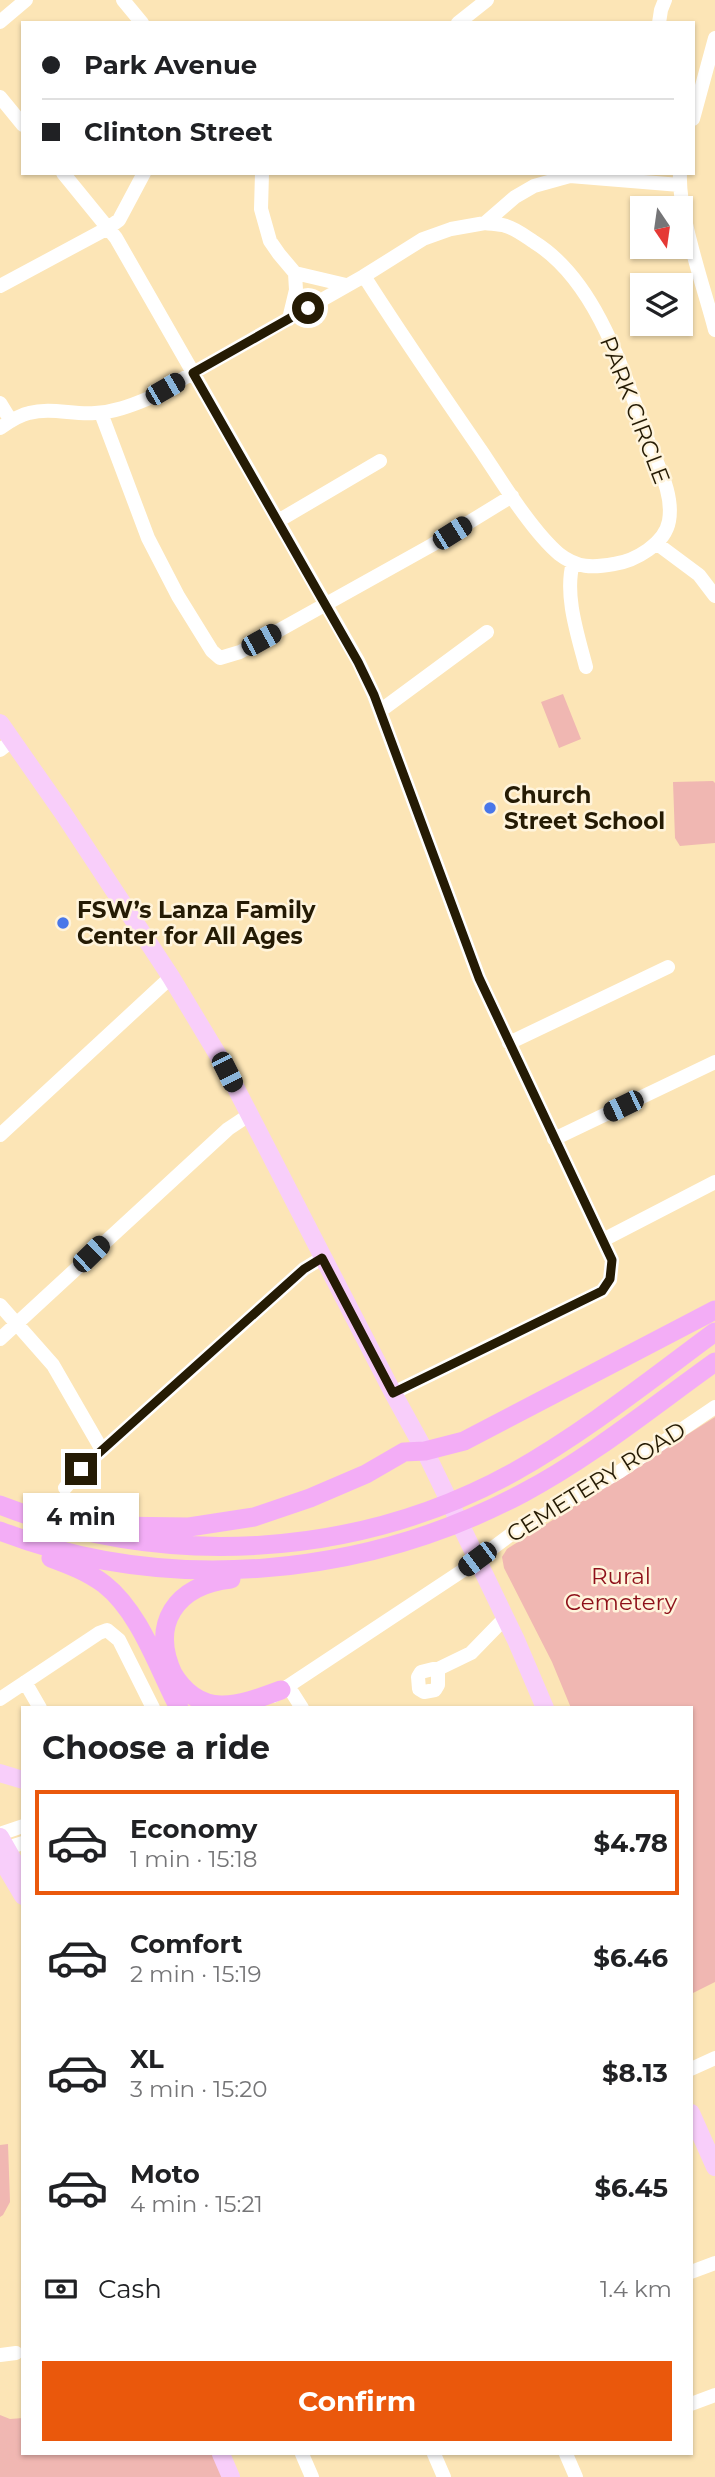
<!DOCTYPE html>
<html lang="en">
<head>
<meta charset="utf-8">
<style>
  :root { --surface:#fff; --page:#f6f6f6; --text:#202124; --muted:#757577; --line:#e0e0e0; --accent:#ea580c }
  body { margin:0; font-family:Montserrat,sans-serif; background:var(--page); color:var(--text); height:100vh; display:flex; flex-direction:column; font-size:26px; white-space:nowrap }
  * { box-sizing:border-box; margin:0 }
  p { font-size:23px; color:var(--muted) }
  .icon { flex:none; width:38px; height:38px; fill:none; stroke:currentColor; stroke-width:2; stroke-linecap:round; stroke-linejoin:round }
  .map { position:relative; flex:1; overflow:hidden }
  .sheet { position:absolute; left:21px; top:1706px; width:672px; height:749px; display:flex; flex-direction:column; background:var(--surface); border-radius:0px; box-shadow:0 2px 5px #0004 }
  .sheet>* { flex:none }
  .banner { position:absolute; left:21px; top:21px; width:674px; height:154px; border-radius:0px; box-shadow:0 2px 5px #0004; display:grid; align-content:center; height:154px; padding:0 21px; background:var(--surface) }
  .needle { width:46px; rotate:167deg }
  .tools { position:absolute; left:630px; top:196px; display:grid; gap:14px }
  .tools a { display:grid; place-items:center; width:63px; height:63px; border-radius:0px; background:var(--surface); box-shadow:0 2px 5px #0004; font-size:35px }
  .end { position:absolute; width:32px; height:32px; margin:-16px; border:9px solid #251b04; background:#fff; box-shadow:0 0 0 4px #fff }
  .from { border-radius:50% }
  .bubble { position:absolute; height:49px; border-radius:0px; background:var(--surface); box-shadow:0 2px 5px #0004; font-size:23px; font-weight:700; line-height:49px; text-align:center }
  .car { position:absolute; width:21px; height:42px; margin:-21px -10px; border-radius:9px; box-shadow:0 0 5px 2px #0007; background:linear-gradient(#222 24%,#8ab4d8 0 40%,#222 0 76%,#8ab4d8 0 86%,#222 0) }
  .banner b { display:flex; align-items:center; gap:24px; height:66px; font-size:26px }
  .banner b+b { border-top:2px solid var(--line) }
  .banner i { width:18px; height:18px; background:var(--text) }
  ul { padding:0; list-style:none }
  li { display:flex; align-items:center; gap:21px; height:105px; margin:0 14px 10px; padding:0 7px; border:4px solid transparent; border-radius:0px }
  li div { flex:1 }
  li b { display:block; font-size:26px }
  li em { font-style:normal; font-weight:700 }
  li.on { border-color:var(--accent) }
  li>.icon { width:63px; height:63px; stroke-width:1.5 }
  h2 { padding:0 21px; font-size:32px; line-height:84px }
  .pay { display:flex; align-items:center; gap:18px; height:77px; padding:0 21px; font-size:26px }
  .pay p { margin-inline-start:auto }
  .cta { display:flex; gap:14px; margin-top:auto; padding:14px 21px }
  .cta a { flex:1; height:80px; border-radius:0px; background:var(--accent); color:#fff; font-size:28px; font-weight:700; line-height:80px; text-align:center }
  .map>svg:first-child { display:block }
  .green { fill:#f0b7b2 }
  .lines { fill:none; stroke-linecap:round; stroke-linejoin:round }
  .minor { stroke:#fff; stroke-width:14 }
  .major { stroke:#f8cefa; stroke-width:18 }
  .highway { stroke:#f3adf6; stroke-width:19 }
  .route { stroke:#251b04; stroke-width:9 }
  .poi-dot { fill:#4977e9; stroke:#fff4dc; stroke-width:2.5 }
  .labels { text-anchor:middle; stroke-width:5; stroke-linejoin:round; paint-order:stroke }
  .street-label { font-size:23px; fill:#251b04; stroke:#fff4dc }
  .poi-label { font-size:23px; font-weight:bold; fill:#251b04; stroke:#fff4dc; text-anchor:start }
  .park-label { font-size:23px; fill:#8e1019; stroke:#fff4dc }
</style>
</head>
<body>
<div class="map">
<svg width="715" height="2477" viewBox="0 0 715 2477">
  <rect width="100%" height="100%" fill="#fce5b6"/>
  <path class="green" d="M563,694L581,739L559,748L541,702Z
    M713,781L715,783V843L680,846L675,838L673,782Z
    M715,1417V1982L691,1994V1708H571L552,1662L504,1568L502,1557L507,1549Z
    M8,2144L10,2202L3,2215L0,2217V2145Z
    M0,2415L10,2419L23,2418V2454H213L224,2477H0Z"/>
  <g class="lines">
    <path class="minor" d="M123,0L142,23
      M0,22L26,0
      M458,23L487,0
      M659,23L661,10L665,0
      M0,97L23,125
      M693,119L715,38
      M63,173L116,238L358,661L374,695L479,978L612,1260L610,1280L602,1291L393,1393
      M262,173L261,209L270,241L279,254L295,273L346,285
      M680,173C678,215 704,287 715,330
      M364,276C402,336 442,394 482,452C502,482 532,531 559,554C577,568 592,568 614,564C635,561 665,544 669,521C674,493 657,465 648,440C624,373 597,281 534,242C525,236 516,229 506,226C500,224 492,224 485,223
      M0,286L108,228L119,220L144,173
      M289,319L296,290L295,273
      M0,403L11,421
      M101,413L148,538L178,596L212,651L220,658L240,652L432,545L512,496
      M0,428C9,422 19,415 29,413C51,407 73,415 95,413C114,412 130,406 147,399L364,276L423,239L451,229L485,223L515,197L534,186L570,176L680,185
      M278,521L380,461
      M656,543L699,575L715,596
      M573,563C564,595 578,636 586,667
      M380,711L487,632
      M0,750L13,740
      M509,1043L668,967
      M0,1135L171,977
      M554,1139L715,1062
      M603,1240L715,1182
      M0,1305L53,1365L102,1450
      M0,1339L228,1129L249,1115
      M65,1488L81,1469L304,1269L322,1258
      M433,1669H438V1685L435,1690L424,1692L419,1689L418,1677L421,1672Z
      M438,1669L471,1653L505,1618
      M25,1682L40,1708
      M288,1686L302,1708
      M273,1696L462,1571L514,1532L619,1472L715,1407
      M0,1699L99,1633L107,1630L119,1640L153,1708
      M0,1834L23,1826
      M0,1850L23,1843
      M691,2069L715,2058
      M691,2272L715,2263
      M0,2355L16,2353
      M691,2404L715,2395
      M302,2454L312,2477
      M434,2454L444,2477
      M566,2454L576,2477"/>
    <path class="major" d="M0,723L63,813L171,977L224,1065L393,1393L425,1451L516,1640L545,1708
      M0,1773L23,1780
      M0,1837L17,1867
      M0,1857L23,1896
      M691,2113L715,2167
      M221,2454L231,2477"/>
    <path class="highway" d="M0,1505C166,1570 358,1558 514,1472C585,1432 650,1380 715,1332
      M111,1526L189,1527L254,1517L310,1498L366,1474L404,1452L425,1451L464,1441L715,1310
      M0,1531C168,1596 365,1577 523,1493C591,1457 652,1407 715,1362
      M51,1558C70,1565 88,1572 104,1584C140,1612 158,1668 179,1708
      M172,1672C200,1720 238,1706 281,1690
      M174,1676C149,1624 176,1585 231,1579"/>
  </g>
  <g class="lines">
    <path class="route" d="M81,1469L304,1269L322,1258L393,1393L602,1291L610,1279L612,1260L479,978L374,695L358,662L193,373L308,308"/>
  </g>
  <g class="poi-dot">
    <circle cx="490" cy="808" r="7"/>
    <circle cx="63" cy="923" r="7"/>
  </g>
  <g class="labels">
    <g class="street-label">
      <text transform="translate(635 410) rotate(69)" y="8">PARK CIRCLE</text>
      <text transform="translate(596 1482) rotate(-32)" y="8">CEMETERY ROAD</text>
    </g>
    <g class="poi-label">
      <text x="504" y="803">Church<tspan x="504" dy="26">Street School</tspan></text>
      <text x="77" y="918">FSW’s Lanza Family<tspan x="77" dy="26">Center for All Ages</tspan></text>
    </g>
    <g class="park-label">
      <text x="621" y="1584">Rural<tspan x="621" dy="26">Cemetery</tspan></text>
    </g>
  </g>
</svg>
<div class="tools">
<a><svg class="needle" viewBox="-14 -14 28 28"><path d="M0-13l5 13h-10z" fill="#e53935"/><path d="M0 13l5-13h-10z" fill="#757577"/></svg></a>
<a><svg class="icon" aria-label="layers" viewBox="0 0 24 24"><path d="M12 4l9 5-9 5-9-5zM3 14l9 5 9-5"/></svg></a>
</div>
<i class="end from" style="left:308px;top:308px"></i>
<i class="end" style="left:81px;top:1469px"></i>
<div class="bubble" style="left:23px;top:1493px;width:116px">4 min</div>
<i class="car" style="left:165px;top:389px;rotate:60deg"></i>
<i class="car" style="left:452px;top:533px;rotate:58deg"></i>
<i class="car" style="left:261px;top:640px;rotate:61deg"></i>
<i class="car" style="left:227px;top:1072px;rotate:153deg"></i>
<i class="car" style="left:623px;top:1106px;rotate:244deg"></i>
<i class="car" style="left:91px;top:1254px;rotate:46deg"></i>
<i class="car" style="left:477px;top:1559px;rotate:233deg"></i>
<div class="banner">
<b><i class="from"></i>Park Avenue</b>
<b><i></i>Clinton Street</b>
</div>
<section class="sheet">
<h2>Choose a ride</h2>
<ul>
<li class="on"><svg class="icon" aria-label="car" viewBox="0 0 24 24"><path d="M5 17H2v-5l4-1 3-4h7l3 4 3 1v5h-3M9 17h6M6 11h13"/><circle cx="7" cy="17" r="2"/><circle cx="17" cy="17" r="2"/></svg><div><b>Economy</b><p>1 min · 15:18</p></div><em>$4.78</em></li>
<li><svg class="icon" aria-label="car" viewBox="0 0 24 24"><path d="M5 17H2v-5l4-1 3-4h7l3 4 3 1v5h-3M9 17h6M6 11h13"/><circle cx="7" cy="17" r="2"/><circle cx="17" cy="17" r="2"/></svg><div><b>Comfort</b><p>2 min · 15:19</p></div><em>$6.46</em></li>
<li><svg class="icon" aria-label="car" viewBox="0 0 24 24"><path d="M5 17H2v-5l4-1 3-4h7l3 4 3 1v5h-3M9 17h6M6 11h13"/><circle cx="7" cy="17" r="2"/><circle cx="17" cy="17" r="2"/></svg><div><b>XL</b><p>3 min · 15:20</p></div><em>$8.13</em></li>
<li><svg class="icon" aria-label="car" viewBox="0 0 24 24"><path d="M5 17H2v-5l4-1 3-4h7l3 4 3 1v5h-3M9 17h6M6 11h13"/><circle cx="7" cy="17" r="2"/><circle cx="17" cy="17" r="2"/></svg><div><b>Moto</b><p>4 min · 15:21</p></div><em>$6.45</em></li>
</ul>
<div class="pay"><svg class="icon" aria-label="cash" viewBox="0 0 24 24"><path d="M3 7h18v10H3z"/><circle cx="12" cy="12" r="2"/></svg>Cash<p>1.4 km</p></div>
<div class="cta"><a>Confirm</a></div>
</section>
</div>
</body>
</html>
